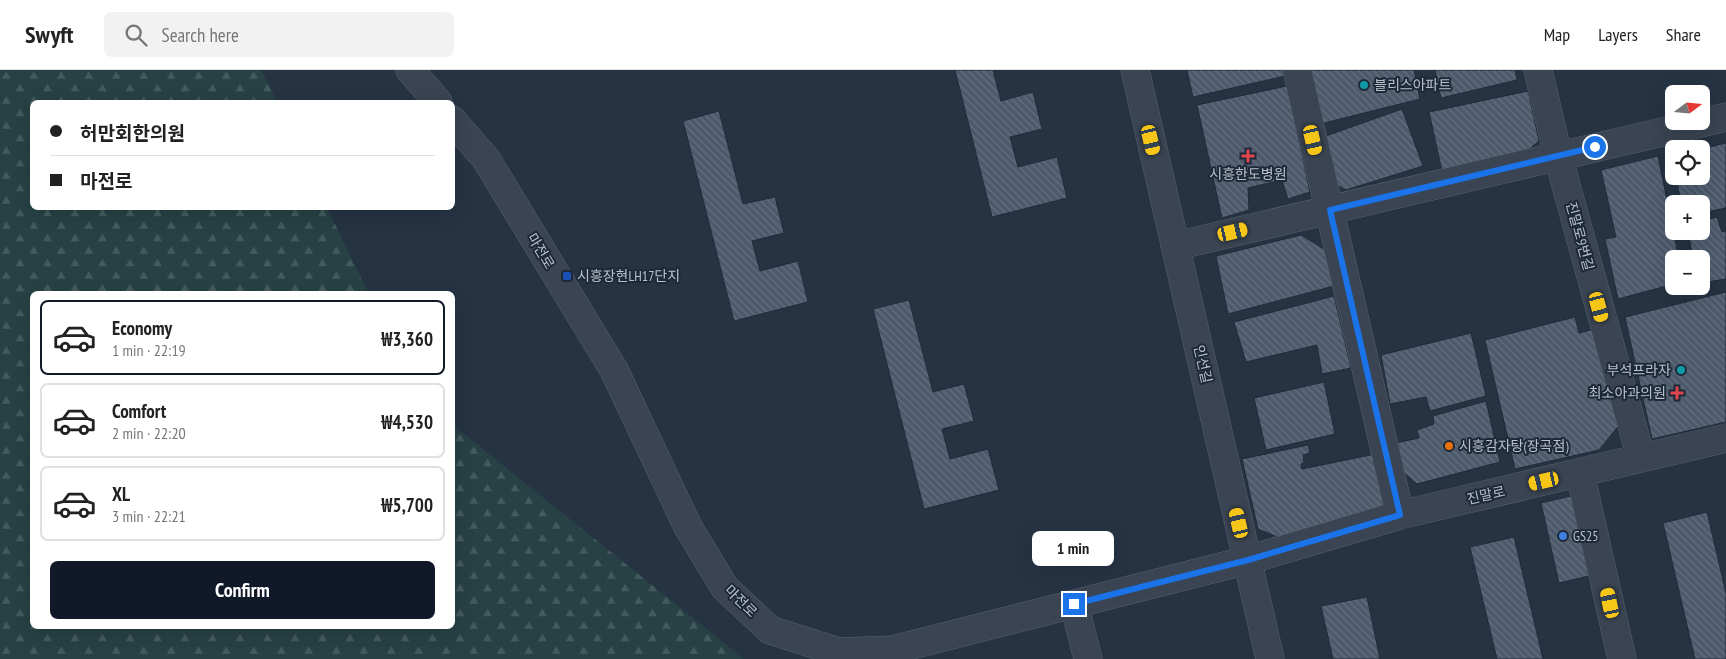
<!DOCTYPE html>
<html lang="en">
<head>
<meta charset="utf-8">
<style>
  :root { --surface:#fff; --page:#f2f2f2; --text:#222; --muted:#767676; --line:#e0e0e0; --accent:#111827 }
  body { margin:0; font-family:"PT Sans Narrow","Noto Sans KR",sans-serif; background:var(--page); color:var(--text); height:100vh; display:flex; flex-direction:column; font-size:19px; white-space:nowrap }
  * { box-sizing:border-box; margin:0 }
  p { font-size:16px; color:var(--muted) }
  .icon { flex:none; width:28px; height:28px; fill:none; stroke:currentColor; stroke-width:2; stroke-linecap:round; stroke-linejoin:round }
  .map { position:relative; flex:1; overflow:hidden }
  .panel { position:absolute; left:30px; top:221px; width:425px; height:338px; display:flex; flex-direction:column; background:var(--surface); border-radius:8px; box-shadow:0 5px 20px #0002 }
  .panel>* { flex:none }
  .banner { position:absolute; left:30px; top:30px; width:425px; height:110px; border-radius:8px; box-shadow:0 5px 20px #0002; display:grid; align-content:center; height:110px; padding:0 20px; background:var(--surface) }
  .needle { width:32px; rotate:74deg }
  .buttons { position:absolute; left:1665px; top:15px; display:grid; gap:10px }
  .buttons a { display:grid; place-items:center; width:45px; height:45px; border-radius:8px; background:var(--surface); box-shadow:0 5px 20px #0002; font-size:25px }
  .end { position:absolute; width:22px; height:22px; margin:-11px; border:6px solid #1a73e8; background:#fff; box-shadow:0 0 0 2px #fff }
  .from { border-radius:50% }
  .bubble { position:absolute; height:35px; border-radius:8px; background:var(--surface); box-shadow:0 5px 20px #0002; font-size:16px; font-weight:700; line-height:35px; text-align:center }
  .car { position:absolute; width:15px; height:30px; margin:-15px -8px; border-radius:6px; box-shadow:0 0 4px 1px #0007; background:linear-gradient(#f5c518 24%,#345 0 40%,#f5c518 0 76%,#345 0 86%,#f5c518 0) }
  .banner b { display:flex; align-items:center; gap:18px; height:48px; font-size:19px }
  .banner b+b { border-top:1px solid var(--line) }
  .banner i { width:12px; height:12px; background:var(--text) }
  ul { padding:9px 0 0; list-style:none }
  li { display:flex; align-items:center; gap:15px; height:75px; margin:0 10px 8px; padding:0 10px; border:2px solid var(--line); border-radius:8px }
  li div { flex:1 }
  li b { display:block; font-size:19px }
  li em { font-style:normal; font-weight:700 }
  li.current { border-color:var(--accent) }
  li>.icon { width:45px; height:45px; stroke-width:1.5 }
  .action { display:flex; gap:10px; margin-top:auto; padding:10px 20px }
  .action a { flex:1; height:58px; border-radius:8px; background:var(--accent); color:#fff; font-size:20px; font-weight:700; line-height:58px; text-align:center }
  header { display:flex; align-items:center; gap:30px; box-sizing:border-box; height:70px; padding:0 25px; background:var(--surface); border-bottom:1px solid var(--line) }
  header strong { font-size:24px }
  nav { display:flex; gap:28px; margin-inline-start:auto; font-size:18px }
  .search { width:350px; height:45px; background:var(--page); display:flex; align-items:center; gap:12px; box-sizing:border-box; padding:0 18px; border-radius:8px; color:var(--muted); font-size:19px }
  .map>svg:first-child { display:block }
  .forest { fill:url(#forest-firs) }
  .building { fill:url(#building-back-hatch); stroke:#202b3a }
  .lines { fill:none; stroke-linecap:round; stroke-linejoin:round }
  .minor-casing { stroke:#586270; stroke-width:29 }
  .tertiary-casing { stroke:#586270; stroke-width:29 }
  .minor { stroke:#3a4452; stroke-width:28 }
  .tertiary { stroke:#3a4452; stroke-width:28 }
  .route { stroke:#1a73e8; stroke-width:6 }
  .culture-dot { fill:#0f9aa8; stroke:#1e2938; stroke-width:2 }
  .health-dot { fill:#e0444e; stroke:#1e2938; stroke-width:2 }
  .transit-dot { fill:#1a4fb4; stroke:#1e2938; stroke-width:2 }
  .food-dot { fill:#e8710a; stroke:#1e2938; stroke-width:2 }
  .shop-dot { fill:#3f7fe0; stroke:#1e2938; stroke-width:2 }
  .labels { text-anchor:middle; stroke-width:4; stroke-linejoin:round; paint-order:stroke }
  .poi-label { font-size:14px; fill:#b7c0cc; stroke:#1e2938; text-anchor:start }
  .street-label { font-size:14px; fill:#b7c0cc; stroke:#1e2938 }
</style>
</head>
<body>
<header>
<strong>Swyft</strong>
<div class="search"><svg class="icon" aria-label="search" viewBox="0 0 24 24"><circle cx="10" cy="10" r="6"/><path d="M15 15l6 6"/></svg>Search here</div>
<nav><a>Map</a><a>Layers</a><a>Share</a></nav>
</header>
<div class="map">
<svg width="1726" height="589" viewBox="0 0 1726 589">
  <defs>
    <pattern id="forest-firs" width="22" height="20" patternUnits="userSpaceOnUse" patternTransform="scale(1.25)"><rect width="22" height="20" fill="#274144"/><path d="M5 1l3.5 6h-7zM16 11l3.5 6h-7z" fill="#445b5e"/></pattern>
    <pattern id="building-back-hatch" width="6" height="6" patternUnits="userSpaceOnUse" patternTransform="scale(1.25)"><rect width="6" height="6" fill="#4c5a6c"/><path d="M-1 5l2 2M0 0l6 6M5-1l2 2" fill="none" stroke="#647080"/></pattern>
  </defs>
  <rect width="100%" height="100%" fill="#253343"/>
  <path class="forest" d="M0,0H261L277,32H32V138H327L369,224H32V556H452L453,355L744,589H0Z"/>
  <path class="building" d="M955,0H993L1001,31L1033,22L1042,59L1010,67L1018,97L1057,87L1067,128L992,147Z
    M1187,0H1284L1285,6L1193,27Z
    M1308,0H1414L1420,29L1320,54Z
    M1435,0H1515L1517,10L1441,28Z
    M1287,16L1310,122L1288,129L1282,110L1248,118L1249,140L1222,148L1197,35Z
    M1528,21L1539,71L1526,82L1442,101L1429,42Z
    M1402,39L1423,96L1346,120L1333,113L1323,67Z
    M719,41L743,134L775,127L784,163L752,171L760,201L798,191L808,232L734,251L683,51Z
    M1726,73V138L1701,143V134H1681L1676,106H1701V79Z
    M1658,86L1679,189H1674V214L1618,229L1605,169L1616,167L1601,100Z
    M1717,147L1722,162L1726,161V209L1701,213V189H1693L1688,161H1701V151Z
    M1301,165L1324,179L1334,216L1228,244L1216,186Z
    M1726,222V352L1652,369L1625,247Z
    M1334,226L1351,298L1322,304L1317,275L1246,292L1234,252Z
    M909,230L933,322L964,314L974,351L942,359L950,389L988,379L999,420L924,439L873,239Z
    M1575,247L1579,263L1598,258L1620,354L1599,380L1515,399L1485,270Z
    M1471,263L1486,326L1430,341L1426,327L1390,334L1381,285Z
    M1324,312L1335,364L1266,380L1254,328Z
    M1486,331L1500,392L1417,414L1403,402L1396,373L1419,368L1417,360L1434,354L1433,346Z
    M1308,375L1310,383L1303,385L1304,393L1301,394L1302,399L1380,383L1389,424L1379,444L1280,468L1258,459L1242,389Z
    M1571,426L1589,506L1559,513L1541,433Z
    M1707,442L1726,523V589H1695L1663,453Z
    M1514,467L1543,589H1497L1470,477Z
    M1367,527L1380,589H1333L1321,536Z"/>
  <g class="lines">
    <g class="minor-casing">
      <path id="minor" d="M410,0L438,32
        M1297,0L1400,445
        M1538,0L1558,86L1641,388
        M452,50L486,89L614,300L688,457L725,518L770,560L839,582L892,580L1248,490L1400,445L1726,368
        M1175,176L1726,47
        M1580,403L1622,589
        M1074,534L1088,589"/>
    </g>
    <g class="tertiary-casing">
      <path id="tertiary" d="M1135,0L1270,589"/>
    </g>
    <use href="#minor" class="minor"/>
    <use href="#tertiary" class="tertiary"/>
  </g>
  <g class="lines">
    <path class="route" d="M1074,534L1248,490L1400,445L1330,140L1595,77"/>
  </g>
  <g class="culture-dot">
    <circle cx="1364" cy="15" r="5"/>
    <circle cx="1681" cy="300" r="5"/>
  </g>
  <g class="health-dot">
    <path d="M1245.5 78.5h5v5h5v5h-5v5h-5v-5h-5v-5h5z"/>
    <path d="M1674.5 315.5h5v5h5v5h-5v5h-5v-5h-5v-5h5z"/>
  </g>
  <rect class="transit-dot" x="562" y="201" width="10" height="10" rx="2.5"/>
  <circle class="food-dot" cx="1449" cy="376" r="5"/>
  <circle class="shop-dot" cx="1563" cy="466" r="5"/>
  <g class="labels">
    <g class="poi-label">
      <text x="1374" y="20">블리스아파트</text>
      <text x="1248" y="109" text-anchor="middle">시흥한도병원</text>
      <text x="577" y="211">시흥장현LH17단지</text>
      <text x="1671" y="305" text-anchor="end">부석프라자</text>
      <text x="1666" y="328" text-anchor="end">최소아과의원</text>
      <text x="1459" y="381">시흥감자탕(장곡점)</text>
      <text x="1573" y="471">GS25</text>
    </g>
    <g class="street-label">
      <text transform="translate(1580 166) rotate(75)" y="5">진말로9번길</text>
      <text transform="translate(541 181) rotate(59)" y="5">마전로</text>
      <text transform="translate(1203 294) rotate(77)" y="5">인선길</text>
      <text transform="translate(1486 425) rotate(-13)" y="5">진말로</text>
      <text transform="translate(741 531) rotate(45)" y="5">마전로</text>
    </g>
  </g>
</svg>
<div class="buttons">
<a><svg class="needle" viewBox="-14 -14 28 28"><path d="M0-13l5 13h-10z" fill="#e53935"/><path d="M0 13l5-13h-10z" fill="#767676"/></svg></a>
<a><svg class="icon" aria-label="locate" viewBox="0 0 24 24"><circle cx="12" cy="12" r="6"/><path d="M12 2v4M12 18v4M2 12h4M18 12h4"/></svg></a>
<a>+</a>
<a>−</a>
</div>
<i class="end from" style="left:1595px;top:77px"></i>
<i class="end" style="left:1074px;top:534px"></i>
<div class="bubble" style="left:1032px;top:461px;width:82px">1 min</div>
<i class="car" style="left:1151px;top:70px;rotate:167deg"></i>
<i class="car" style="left:1313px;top:70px;rotate:167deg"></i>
<i class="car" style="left:1233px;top:162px;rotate:77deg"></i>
<i class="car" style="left:1599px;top:237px;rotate:165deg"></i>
<i class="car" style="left:1544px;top:411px;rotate:257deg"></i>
<i class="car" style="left:1239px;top:453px;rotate:347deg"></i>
<i class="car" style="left:1610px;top:533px;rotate:348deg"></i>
<div class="banner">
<b><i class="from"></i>허만회한의원</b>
<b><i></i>마전로</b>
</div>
<section class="panel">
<ul>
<li class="current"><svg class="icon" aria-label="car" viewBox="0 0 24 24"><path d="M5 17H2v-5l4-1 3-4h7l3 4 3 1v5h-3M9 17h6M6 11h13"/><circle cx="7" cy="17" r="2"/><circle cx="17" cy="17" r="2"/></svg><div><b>Economy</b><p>1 min · 22:19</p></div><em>₩3,360</em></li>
<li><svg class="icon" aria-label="car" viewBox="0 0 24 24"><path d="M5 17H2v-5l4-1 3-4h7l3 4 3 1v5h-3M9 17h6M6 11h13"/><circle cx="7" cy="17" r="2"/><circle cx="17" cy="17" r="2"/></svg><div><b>Comfort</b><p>2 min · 22:20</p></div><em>₩4,530</em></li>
<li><svg class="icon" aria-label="car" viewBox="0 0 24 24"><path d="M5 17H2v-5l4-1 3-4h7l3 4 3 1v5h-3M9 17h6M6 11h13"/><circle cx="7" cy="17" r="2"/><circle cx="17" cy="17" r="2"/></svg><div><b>XL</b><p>3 min · 22:21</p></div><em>₩5,700</em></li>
</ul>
<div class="action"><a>Confirm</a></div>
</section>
</div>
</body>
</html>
